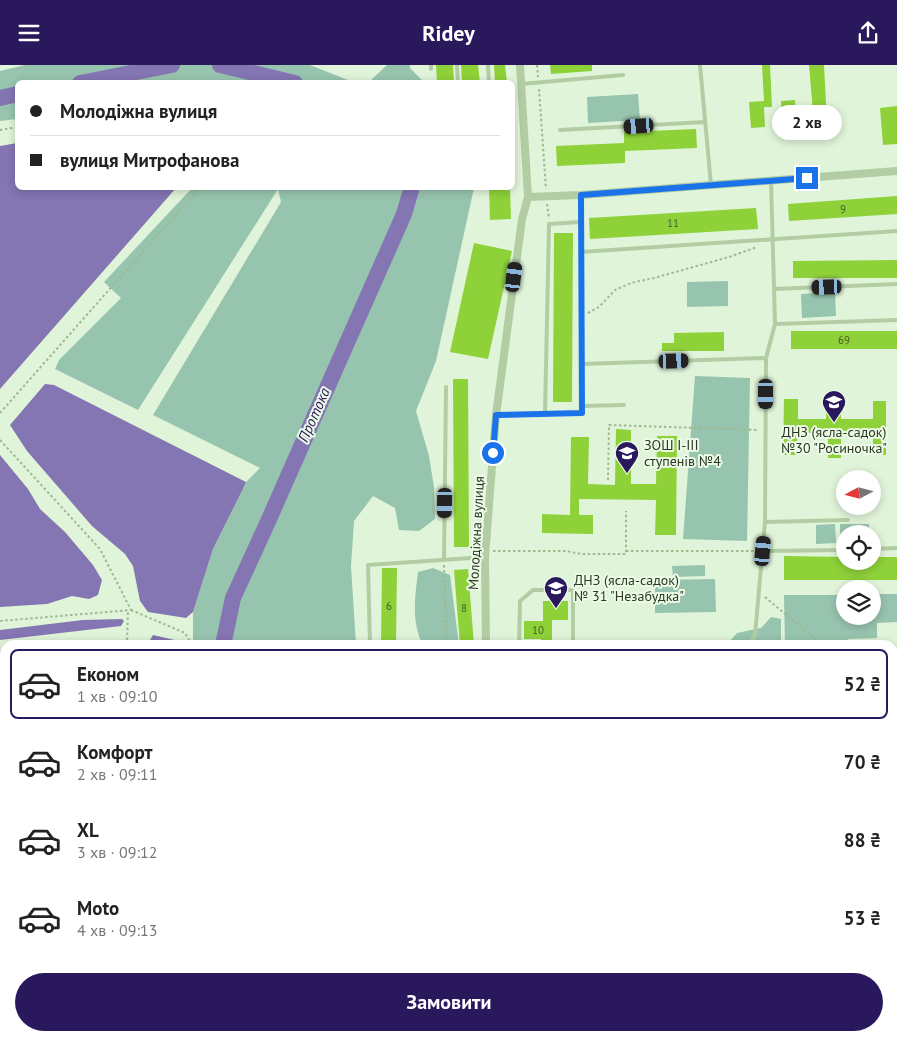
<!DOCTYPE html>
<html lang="uk">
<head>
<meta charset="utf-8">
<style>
  :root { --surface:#fff; --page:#f6f6f6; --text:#222; --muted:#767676; --line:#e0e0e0; --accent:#2a185d }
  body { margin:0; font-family:"PT Sans",sans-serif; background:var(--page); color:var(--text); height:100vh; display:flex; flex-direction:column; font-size:19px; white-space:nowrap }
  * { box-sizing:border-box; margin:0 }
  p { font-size:16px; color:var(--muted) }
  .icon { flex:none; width:28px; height:28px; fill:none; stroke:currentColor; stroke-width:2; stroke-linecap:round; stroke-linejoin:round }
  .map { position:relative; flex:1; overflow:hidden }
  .side { position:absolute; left:0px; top:575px; width:898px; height:401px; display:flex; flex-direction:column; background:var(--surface); border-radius:15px 15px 0 0; box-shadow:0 2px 8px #0003 }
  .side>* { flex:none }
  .top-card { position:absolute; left:15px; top:15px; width:500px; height:110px; border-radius:8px; box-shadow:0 2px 8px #0003; display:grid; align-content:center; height:110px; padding:0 15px; background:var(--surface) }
  .needle { width:32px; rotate:263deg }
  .tools { position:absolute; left:836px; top:405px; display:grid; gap:10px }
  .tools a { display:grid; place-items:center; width:45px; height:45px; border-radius:50%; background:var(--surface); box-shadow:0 2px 8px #0003; font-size:25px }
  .end { position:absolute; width:22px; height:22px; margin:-11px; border:6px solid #1a73e8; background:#fff; box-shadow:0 0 0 2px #fff }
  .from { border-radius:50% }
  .bubble { position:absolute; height:35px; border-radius:18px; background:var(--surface); box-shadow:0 2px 8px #0003; font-size:16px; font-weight:600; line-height:35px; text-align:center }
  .car { position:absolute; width:15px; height:30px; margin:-15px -8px; border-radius:6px; box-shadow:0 0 4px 1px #0007; background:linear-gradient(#222 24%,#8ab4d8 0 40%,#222 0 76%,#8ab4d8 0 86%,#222 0) }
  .top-card b { display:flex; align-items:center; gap:18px; height:48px; font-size:19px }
  .top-card b+b { border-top:1px solid var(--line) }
  .top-card i { width:12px; height:12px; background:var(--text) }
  ul { padding:9px 0 0; list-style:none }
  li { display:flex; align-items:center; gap:15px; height:70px; margin:0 10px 8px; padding:0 5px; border:2px solid transparent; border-radius:8px }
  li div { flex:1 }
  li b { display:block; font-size:19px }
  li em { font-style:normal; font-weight:600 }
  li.current { border-color:var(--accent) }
  li>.icon { width:45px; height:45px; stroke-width:1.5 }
  .action { display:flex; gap:10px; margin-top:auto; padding:10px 15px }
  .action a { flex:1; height:58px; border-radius:30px; background:var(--accent); color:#fff; font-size:20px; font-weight:600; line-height:58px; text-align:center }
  header { display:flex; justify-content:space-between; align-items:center; height:65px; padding:0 15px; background:var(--accent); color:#fff; font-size:22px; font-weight:600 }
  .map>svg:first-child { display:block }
  .green { fill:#97c4af }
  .water { fill:#8475b3 }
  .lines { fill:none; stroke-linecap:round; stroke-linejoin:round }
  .river { stroke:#8475b3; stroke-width:16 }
  .building { fill:#8ed139 }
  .path { stroke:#9eb98e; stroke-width:2; stroke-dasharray:2.5 2.5; stroke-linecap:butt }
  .service { stroke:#b2cda4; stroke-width:4 }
  .minor { stroke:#b2cda4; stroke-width:8 }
  .route { stroke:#1a73e8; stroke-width:6 }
  .labels { text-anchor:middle; stroke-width:4; stroke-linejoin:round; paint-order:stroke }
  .number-label { font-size:11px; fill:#465e2b }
  .poi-label { font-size:14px; fill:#2e3726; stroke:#ebfbe6; text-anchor:start }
  .street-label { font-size:14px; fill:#2e3726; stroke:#ebfbe6 }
  .water-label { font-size:15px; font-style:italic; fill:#2a185d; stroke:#ebfbe6 }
</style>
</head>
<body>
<header><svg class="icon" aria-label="menu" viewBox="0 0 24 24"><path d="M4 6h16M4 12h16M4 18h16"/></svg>Ridey<svg class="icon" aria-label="share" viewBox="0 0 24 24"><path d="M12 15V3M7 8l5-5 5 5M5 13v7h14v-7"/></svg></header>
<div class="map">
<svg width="897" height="976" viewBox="0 0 897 976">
  <rect width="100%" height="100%" fill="#e0f4d9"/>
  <path class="green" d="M25,0H310L353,17L18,18L17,54L0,56V6Z
    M387,0H410V3L424,17H369Z
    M638,29L640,55L588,58L587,32Z
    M192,123H474L436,296L416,346L429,391L434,422L435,454L419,466L399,465L395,443L373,431L354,456L351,501L356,580H193V547L213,484L243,424L246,417L260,403L153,350L281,137L278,124L138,345L55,304L59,295L121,233L104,217Z
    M728,216V241L687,242V217Z
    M835,227L836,251L802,253L801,229Z
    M695,311L750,313L747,476L683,474Z
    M835,459L836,478L816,479V460Z
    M840,459H869V469H845V478H840Z
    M705,500V511L673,512L672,501Z
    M433,503L450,510L459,580H423C411,557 415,532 418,507Z
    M715,514L716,547L655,548V515Z
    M873,529H897V557L877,558V573L848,574L847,580H785L784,530H845V551H872Z
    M771,552L781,554V580H728V578L737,568L761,563Z
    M893,748H897V891H892Z
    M893,907H897V939H893Z
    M239,971H342V976H240Z
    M422,971H514V976H422Z
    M566,971H618V975H566Z"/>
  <path class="water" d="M17,78L18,122L176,123L0,324V81Z
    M45,319L54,320L246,417L243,424L213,484L193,547L186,553L148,547L140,536L133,501L125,489L92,461L27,386L10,360Z
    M0,390L28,424L40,444L65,467L93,500L102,515L98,530L89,534L72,531L47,539L0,542Z
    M122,554L124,556L121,561L0,575V565L83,555Z
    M153,570L179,576L180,580H147Z
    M5,597V804L0,807V598Z
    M5,833V971H239L240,976H0V836Z
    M892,939H897V966H893Z"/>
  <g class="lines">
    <path class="river" d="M220,0L295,18
      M80,18L172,0
      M0,33L18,29
      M223,580L233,533L266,461L404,149L412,122
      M289,971V976"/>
  </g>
  <path class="building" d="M436,0H453L454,18H437Z
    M461,0H478L480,18H462Z
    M494,0H505L507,18H495Z
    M550,0H592V6L551,9Z
    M762,0H770L772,42H764L765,62L751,63L749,37L764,36Z
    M809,0H824L827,58L814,59Z
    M795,35L796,60L782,61L781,36Z
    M897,41V79L883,80L880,43Z
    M696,64L697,83L625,86V98L557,101L556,81L624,78V67Z
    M489,122H510L511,154L490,155Z
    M897,131V149L789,156L788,139Z
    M756,143L758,164L590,174L589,153Z
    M554,168H573L572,337H553Z
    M474,178L512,186L488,294L450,287Z
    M897,195V213H793V196Z
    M791,266H897V284H791Z
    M724,267V286H662V278H674V268Z
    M453,314H468L469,482H454Z
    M826,330H841V354H873V336H886V390H873V368H841V393H828V368H797V390H783L784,334H798V354H826Z
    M616,364L631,365V419H656L657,371H677L676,470H655L656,435L579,434V450H593V469L542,468V449L570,450L571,372H589L588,419L615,420Z
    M784,491L845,492V496H872V492H897V515H784Z
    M382,503H397L396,580H381Z
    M468,504L474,580H460L454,505Z
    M543,536H568V555H552V580H542L541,574H524V556H543Z"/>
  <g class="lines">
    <path class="path" d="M537,0L538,12
      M539,24L546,124
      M0,65L18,62
      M547,139L549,154
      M588,248L599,242L615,225L631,218L654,213L729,192L757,182
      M0,348L200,122
      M0,375L100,484L131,545L0,556
      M608,415L609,360L759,365
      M493,486H566L581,489H626V446
      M626,486H755
      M444,500L447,580
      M765,532L822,580
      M131,545L185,568L192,580
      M127,580L128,546
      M892,625L897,624
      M892,745H897
      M892,790L897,785
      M0,818L5,815
      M892,880L897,874
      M254,971V976
      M630,971V976"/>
    <path class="service" d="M431,0V4
      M457,0L458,18
      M488,0L489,18
      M700,0L711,120
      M521,19L623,10
      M560,65L705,57
      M581,187L897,166
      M774,224L897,219
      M775,259L897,255
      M582,299L766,293
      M582,341L624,340
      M545,349L549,159L581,157
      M497,350L582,348L581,130
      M765,457L848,455
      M872,484L897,483
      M763,486L845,485
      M444,495L446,322
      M370,580L368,500L485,492
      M519,580L520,536L533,525H573V580
      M621,580H722
      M749,580L755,570L765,457L766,293L775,259L771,115
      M892,697H897
      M352,971V976
      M415,971V976
      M521,971V976
      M787,971V976"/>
    <path class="minor" d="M528,132L581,130L897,106
      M486,580L485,492L496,350L522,154L528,132L520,0"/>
  </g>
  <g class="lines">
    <path class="route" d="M493,388L496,350L582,348L581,130L807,113"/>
  </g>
  <defs>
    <g id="school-pin" transform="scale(1.25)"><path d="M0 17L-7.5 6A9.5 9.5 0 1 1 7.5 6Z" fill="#2a185d" stroke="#ebfbe6"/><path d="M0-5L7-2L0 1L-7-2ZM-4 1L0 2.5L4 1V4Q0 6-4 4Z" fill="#fff"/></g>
  </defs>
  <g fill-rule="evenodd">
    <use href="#school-pin" x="834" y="337"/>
    <use href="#school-pin" x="627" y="388"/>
    <use href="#school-pin" x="556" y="523"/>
  </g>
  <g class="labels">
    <g class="number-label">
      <text x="843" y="148">9</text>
      <text x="673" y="162">11</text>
      <text x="844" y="279">69</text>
      <text x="389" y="545">6</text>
      <text x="464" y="547">8</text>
      <text x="538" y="569">10</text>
    </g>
    <g class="poi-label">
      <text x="834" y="372" text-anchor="middle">ДНЗ (ясла-садок)<tspan x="834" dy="16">№30 "Росиночка"</tspan></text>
      <text x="644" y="385">ЗОШ І-ІІІ<tspan x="644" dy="16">ступенів №4</tspan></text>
      <text x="574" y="520">ДНЗ (ясла-садок)<tspan x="574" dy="16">№ 31 "Незабудка"</tspan></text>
    </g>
    <g class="street-label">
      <text transform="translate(476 468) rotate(-87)" y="5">Молодіжна вулиця</text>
    </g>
    <g class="water-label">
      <text transform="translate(314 350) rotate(-66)" y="5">Протока</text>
    </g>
  </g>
</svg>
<div class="tools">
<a><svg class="needle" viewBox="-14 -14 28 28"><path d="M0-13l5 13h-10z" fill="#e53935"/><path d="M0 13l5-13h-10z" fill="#767676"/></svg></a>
<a><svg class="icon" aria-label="locate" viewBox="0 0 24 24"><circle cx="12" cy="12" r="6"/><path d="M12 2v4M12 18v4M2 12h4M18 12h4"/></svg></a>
<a><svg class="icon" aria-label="layers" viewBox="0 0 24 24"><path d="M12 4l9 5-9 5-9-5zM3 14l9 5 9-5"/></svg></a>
</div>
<i class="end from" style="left:493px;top:388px"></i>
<i class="end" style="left:807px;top:113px"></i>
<div class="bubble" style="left:772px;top:40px;width:70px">2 хв</div>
<i class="car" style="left:639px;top:61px;rotate:266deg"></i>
<i class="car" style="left:514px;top:212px;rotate:7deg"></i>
<i class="car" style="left:827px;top:222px;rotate:268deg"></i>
<i class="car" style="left:674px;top:296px;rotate:88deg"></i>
<i class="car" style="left:766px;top:329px;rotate:180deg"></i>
<i class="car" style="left:445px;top:438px;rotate:181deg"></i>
<i class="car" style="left:763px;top:486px;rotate:5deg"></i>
<div class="top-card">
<b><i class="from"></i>Молодіжна вулиця</b>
<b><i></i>вулиця Митрофанова</b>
</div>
<section class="side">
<ul>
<li class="current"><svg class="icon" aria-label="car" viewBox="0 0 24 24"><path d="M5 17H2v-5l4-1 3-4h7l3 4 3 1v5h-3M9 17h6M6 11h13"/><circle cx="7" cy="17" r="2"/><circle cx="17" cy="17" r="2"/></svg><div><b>Економ</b><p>1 хв · 09:10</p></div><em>52 ₴</em></li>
<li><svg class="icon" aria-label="car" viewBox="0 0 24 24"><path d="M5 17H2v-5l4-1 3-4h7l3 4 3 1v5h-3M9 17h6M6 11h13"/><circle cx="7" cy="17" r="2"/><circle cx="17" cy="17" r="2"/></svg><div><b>Комфорт</b><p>2 хв · 09:11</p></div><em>70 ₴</em></li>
<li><svg class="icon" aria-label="car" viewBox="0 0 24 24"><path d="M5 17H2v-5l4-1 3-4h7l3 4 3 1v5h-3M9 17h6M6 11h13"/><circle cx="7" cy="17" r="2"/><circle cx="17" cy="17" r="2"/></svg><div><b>XL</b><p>3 хв · 09:12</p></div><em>88 ₴</em></li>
<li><svg class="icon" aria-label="car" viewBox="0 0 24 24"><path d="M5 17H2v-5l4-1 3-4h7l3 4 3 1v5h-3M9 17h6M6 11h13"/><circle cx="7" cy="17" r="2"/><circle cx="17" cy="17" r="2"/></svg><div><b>Moto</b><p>4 хв · 09:13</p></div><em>53 ₴</em></li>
</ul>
<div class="action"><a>Замовити</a></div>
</section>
</div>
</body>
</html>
